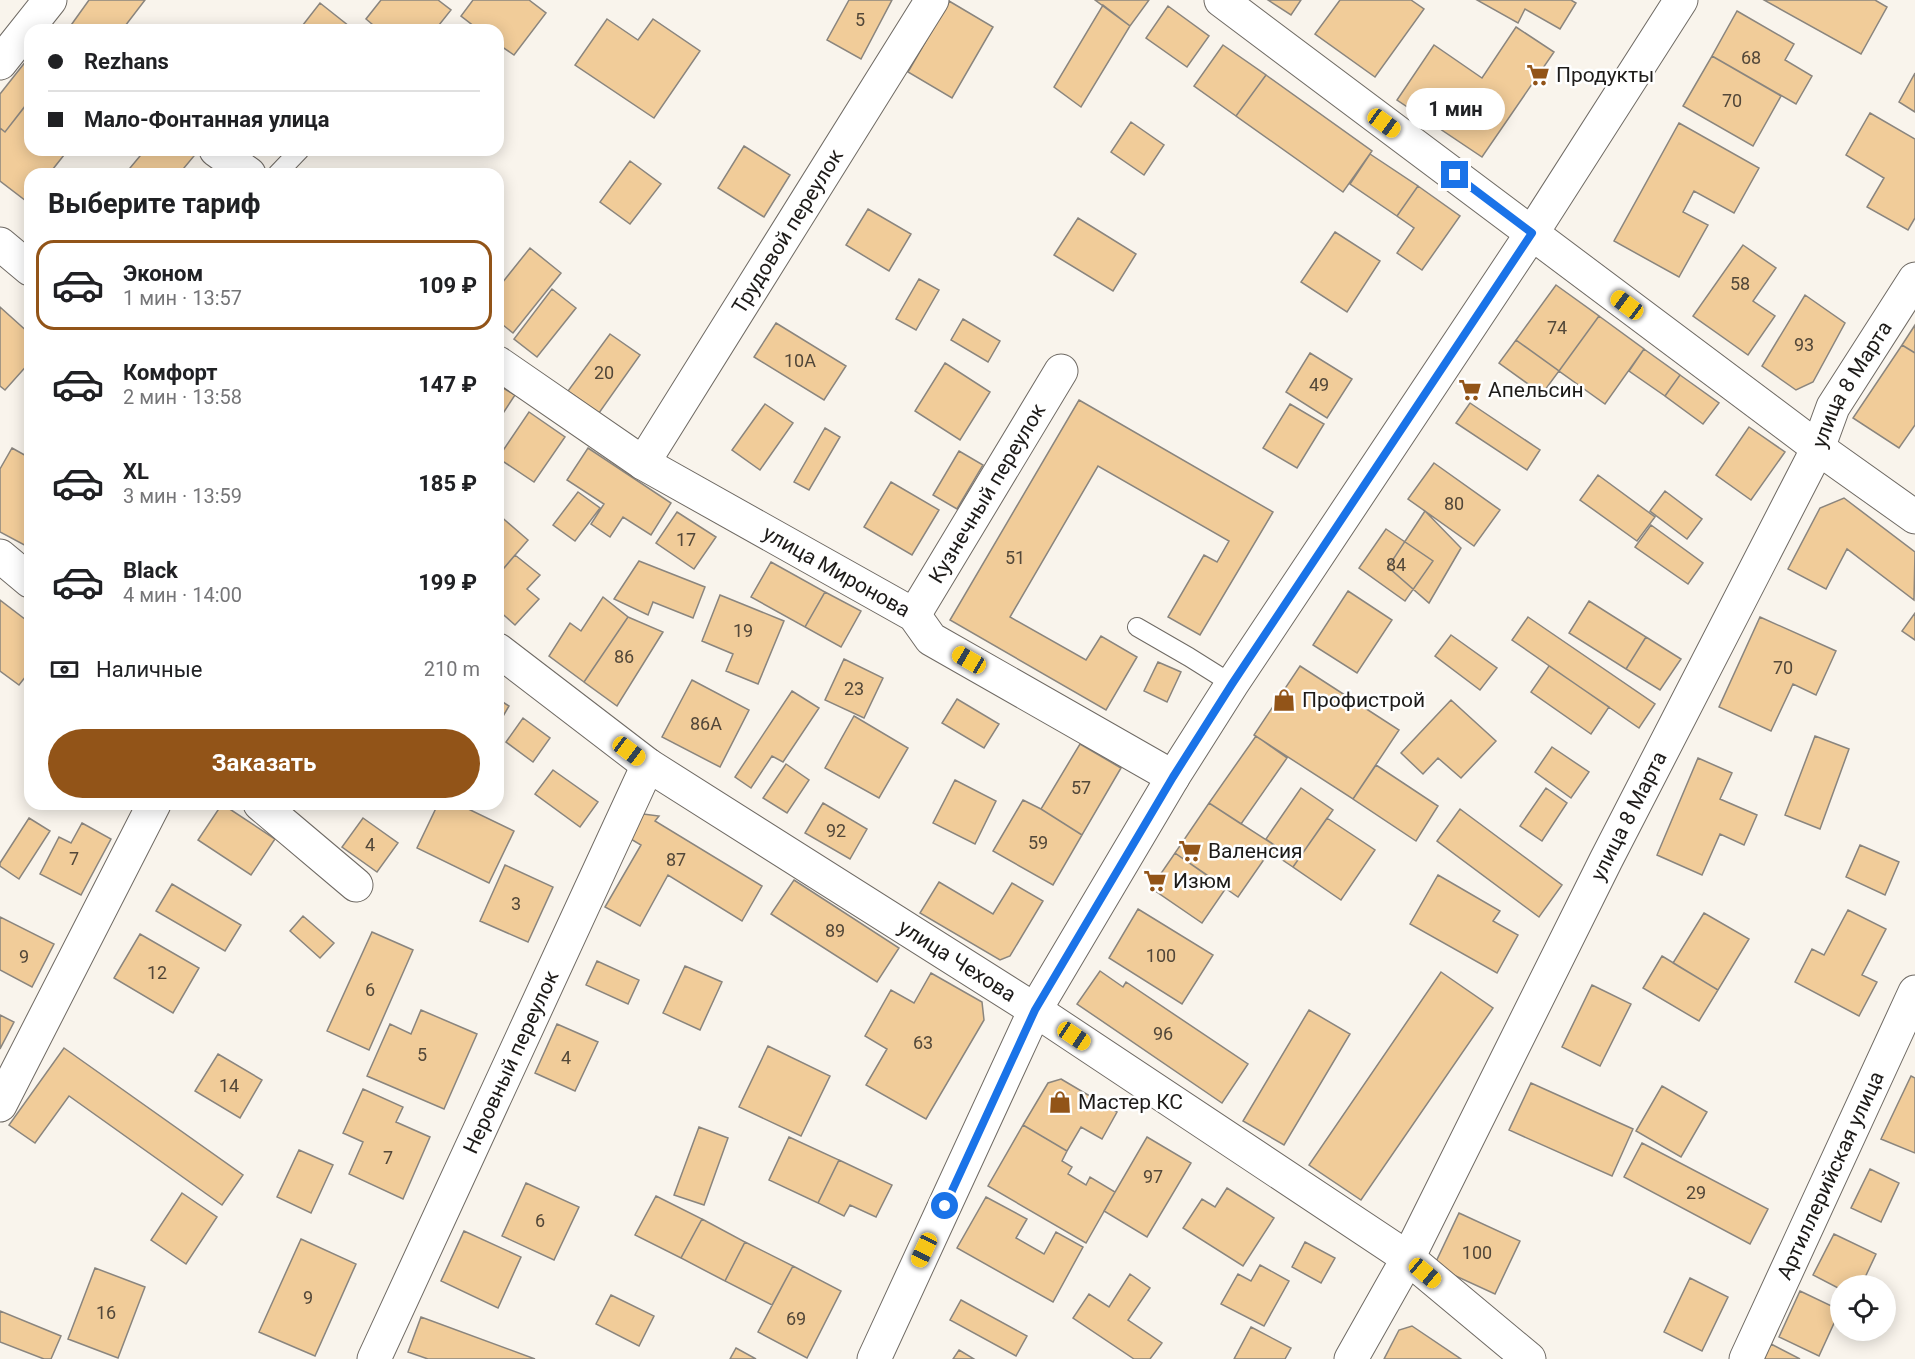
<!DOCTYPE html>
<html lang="ru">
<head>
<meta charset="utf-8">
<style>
  :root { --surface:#fff; --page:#f2f2f2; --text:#202124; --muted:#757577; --line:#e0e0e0; --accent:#925418 }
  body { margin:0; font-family:Roboto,sans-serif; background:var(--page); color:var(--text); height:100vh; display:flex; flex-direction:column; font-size:22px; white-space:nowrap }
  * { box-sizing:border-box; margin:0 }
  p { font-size:20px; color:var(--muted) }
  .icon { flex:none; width:33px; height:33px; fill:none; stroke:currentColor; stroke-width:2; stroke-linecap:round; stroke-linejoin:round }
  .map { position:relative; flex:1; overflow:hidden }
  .details { position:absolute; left:24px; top:168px; width:480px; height:642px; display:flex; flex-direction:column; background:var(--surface); border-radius:18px; box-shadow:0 3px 15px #0003 }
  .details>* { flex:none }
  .guide { position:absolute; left:24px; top:24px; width:480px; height:132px; border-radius:18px; box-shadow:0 3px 15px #0003; display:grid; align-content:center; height:132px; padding:0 24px; background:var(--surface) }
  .buttons { position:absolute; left:1830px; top:1275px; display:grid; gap:12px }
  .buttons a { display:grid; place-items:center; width:66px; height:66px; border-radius:50%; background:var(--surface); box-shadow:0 3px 15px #0003; font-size:30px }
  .end { position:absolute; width:27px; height:27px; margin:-14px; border:8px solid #1a73e8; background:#fff; box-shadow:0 0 0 3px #fff }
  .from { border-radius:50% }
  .bubble { position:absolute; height:42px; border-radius:21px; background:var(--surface); box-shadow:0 3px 15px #0003; font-size:20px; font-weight:700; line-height:42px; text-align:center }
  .car { position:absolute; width:18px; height:36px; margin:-18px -9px; border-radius:8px; box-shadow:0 0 4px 2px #0007; background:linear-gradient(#f5c518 24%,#345 0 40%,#f5c518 0 76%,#345 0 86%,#f5c518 0) }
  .guide b { display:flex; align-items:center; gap:21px; height:57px; font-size:22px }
  .guide b+b { border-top:2px solid var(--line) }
  .guide i { width:15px; height:15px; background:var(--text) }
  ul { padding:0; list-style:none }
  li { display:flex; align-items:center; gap:18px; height:90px; margin:0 12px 9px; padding:0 12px; border:3px solid transparent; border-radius:18px }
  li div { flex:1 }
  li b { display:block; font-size:22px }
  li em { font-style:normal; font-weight:700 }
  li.current { border-color:var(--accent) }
  li>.icon { width:54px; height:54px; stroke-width:1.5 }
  h2 { padding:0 24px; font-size:27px; line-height:72px }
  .pay { display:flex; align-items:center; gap:15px; height:66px; padding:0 24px; font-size:22px }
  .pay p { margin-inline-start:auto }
  .button { display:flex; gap:12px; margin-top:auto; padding:12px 24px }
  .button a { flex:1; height:69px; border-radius:36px; background:var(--accent); color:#fff; font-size:24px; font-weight:700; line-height:69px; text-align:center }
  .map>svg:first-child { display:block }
  .building { fill:#f1cc99; stroke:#8a857e; stroke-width:1.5 }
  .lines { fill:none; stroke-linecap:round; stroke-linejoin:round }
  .service-casing { stroke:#6f6a64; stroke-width:20 }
  .minor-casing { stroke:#6f6a64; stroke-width:35 }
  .tertiary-casing { stroke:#6f6a64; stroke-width:35 }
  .secondary-casing { stroke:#6f6a64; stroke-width:35 }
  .service { stroke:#fff; stroke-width:18 }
  .minor { stroke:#fff; stroke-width:33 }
  .tertiary { stroke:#fff; stroke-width:33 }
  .secondary { stroke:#fff; stroke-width:33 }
  .route { stroke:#1a73e8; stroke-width:8 }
  .labels { text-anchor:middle; stroke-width:5; stroke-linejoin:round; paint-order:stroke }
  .number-label { font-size:18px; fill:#524739 }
  .poi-label { font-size:21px; fill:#1d1b19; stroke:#fff; text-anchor:start }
  .street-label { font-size:21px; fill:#1d1b19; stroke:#fff }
</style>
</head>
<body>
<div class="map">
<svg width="1915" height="1359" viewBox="0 0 1915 1359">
  <rect width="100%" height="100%" fill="#f9f4ec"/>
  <path class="building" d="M89,0H145L122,30H71L69,28Z
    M381,0H438L451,10L435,30H379L366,19Z
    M473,0H529L546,13L514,55L498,44V30H479L461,16Z
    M849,0H892L861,59L827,40Z
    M1095,0H1149L1130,26Z
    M1268,0H1301L1291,15Z
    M1340,0H1411L1424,9L1375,77L1315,34Z
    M1477,0H1571L1576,3L1560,29L1525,9L1518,23Z
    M1764,0H1875L1887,7L1861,54Z
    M949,1L993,27L952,98L908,72Z
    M320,3L354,30H299Z
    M1103,5L1130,26L1081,107L1054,87Z
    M1168,6L1209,36L1187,67L1146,38Z
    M1737,11L1794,44L1785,60L1812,76L1796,104L1712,56Z
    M607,19L638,40L653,19L700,51L654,118L575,65Z
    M1516,27L1554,52L1482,157L1397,100L1434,45L1482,78Z
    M1223,45L1266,75L1236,116L1194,86Z
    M30,56V100L5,132L0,128V94Z
    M1712,56L1781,96L1753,146L1683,106Z
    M1915,73V112L1899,102Z
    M1266,75L1372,151L1343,192L1236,116Z
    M25,106L30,110V150H68L53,169L59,174H30V204L0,181V128L5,132Z
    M1870,113L1915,139V218L1908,230L1867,207L1884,178L1846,155Z
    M1131,122L1164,145L1144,175L1111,152Z
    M1679,123L1759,168L1734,213L1694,191L1683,212L1708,225L1679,277L1614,241Z
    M744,146L790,175L764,217L718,188Z
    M145,150H186L194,156L179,174H125Z
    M1370,154L1418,186L1397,216L1350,184Z
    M630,161L661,184L630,224L600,202Z
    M1418,186L1460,216L1422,270L1397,253L1414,228L1397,216Z
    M868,209L911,234L889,271L846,245Z
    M1078,218L1136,254L1113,291L1054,255Z
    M1335,232L1380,261L1347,312L1301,282Z
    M1743,245L1776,268L1753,301L1775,316L1748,355L1693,316Z
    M530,248L561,273L513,333L498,321V288Z
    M919,279L939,290L916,330L896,319Z
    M1556,285L1599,316L1559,371L1516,340Z
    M552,289L576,308L537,357L514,339Z
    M1805,295L1845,323L1813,382L1796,390L1762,366Z
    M0,307L30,334V362L5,390L0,386Z
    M1599,316L1644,349L1605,404L1559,371Z
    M963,319L1000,341L988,362L951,340Z
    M776,323L846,366L824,400L754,357Z
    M1915,325V353L1902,345Z
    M610,334L640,355L599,413L568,391Z
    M1516,340L1559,371L1542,394L1499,363Z
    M1902,345L1915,353V425L1899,448L1853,418Z
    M1644,349L1680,375L1665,396L1629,371Z
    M1310,353L1352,379L1327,418L1286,392Z
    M945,363L990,392L960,440L915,411Z
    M1680,375L1719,403L1703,424L1665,396Z
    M498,385L515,395L498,421Z
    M1079,400L1273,512L1200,635L1168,617L1204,555L1217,562L1229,541L1098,466L1010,617L1086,660L1101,636L1137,657L1106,710L950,620Z
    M1470,403L1540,450L1527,470L1456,423Z
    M765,404L793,423L760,470L732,450Z
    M1290,404L1324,424L1297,468L1263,448Z
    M529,412L565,437L534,482L498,458Z
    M1749,427L1785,452L1751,500L1716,475Z
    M825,428L840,437L809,490L794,482Z
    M12,448L30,458V548L0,532V469Z
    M588,448L671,503L651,535L623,517L610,537L591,524L604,504L567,480Z
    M959,451L983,465L957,509L933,495Z
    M1434,463L1500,510L1474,546L1408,499Z
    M1598,475L1655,517L1637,541L1580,500Z
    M891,482L939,510L912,555L864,527Z
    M1665,491L1702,519L1687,539L1650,511Z
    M578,492L600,508L575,541L553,525Z
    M1844,498L1915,552L1914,600L1847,549L1826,589L1788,569L1820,508Z
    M1425,511L1461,548L1429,603L1388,567Z
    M677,512L716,537L694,569L656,543Z
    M498,514L528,540L498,575Z
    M1651,525L1703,563L1688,584L1635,547Z
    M1386,529L1433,561L1405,601L1359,568Z
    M515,555L540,575L527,589L539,599L515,625L498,610V575Z
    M639,561L705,587L693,618L653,602L648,615L614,599Z
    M771,562L825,592L805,627L751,597Z
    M1348,591L1392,620L1357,673L1313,645Z
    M825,592L861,611L841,647L805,627Z
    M720,595L784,621L758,684L726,671L733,654L702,641Z
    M603,597L628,617L584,682L549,656L570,623L581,631Z
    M0,600L30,623V671L19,685L0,671Z
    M1589,601L1646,637L1626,669L1569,633Z
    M1915,613V640L1902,631Z
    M628,617L663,632L617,706L584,682Z
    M1528,617L1655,704L1639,728L1512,640Z
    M1760,617L1836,651L1816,695L1793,684L1771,731L1719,707Z
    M1451,635L1497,668L1480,690L1435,656Z
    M1646,637L1681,659L1660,690L1626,669Z
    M844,659L883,678L864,718L825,700Z
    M1158,662L1181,672L1167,702L1144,691Z
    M1300,666L1399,730L1353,799L1254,735Z
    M1549,666L1609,707L1591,734L1531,692Z
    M692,680L749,710L720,767L662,737Z
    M792,691L819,708L783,762L772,756L751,788L735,777Z
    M498,699L509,706L498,725Z
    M957,699L999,724L984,748L942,723Z
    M1451,700L1496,741L1461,778L1438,758L1423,774L1401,753Z
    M854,716L908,748L879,798L825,768Z
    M523,718L550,738L533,762L506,742Z
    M1256,736L1287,758L1241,824L1209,803Z
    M1815,736L1849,749L1820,829L1785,815Z
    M1080,744L1121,768L1082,835L1041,809Z
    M1552,747L1589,772L1571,798L1535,772Z
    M1698,758L1732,773L1720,799L1757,815L1744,845L1720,834L1702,875L1657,855Z
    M786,764L809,780L787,813L763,798Z
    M1376,765L1438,806L1416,841L1353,799Z
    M553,770L598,802L580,827L535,794Z
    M955,780L996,801L975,844L933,823Z
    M1301,788L1333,810L1293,867L1269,851L1274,845L1266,839Z
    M1546,788L1567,803L1542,841L1520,826Z
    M1023,800L1041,809L1082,835L1053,885L993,851Z
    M823,803L867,829L850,859L805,833Z
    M1209,803L1274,845L1238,897L1175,853Z
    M222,804L275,839L251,875L198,840Z
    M438,804H458L514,831L489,883L417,848Z
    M1460,809L1562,885L1539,917L1437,841Z
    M643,814L659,816L655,821L762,886L742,921L668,875L640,926L605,907L641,845L629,838Z
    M29,818L50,831L19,879L0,866V863Z
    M363,818L398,843L377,872L342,847Z
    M1327,818L1375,850L1341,900L1293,867Z
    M82,823L111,839L81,895L40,874L59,837L71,843Z
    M1860,845L1899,862L1885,895L1846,877Z
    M1175,853L1226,888L1202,923L1151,888Z
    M505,865L553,887L528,942L480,921Z
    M1438,875L1500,911L1493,921L1518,935L1497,973L1410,924Z
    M794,880L899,948L877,982L771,914Z
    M939,882L993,914L1012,883L1043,901L1010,956L1000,960L920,913Z
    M172,884L241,925L225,951L156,911Z
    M1138,909L1213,955L1182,1004L1109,958Z
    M1848,910L1886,929L1862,975L1877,982L1859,1016L1795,982L1812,949L1824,955Z
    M1704,913L1749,939L1718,990L1673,963Z
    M303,916L334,943L320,958L290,931Z
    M0,917L54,944L32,987L0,970Z
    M372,932L413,950L369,1050L327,1031Z
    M140,934L199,968L173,1013L114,978Z
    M1662,956L1718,990L1699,1021L1643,988Z
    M597,961L639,980L628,1004L586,985Z
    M685,966L722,982L700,1030L663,1013Z
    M1100,971L1123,987L1126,982L1248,1064L1222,1103L1077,1004Z
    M1441,972L1493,1008L1361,1200L1309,1165Z
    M931,973L982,1002L984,1020L926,1119L866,1085L887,1049L865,1036L891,990L914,1003Z
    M1592,985L1631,1004L1600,1066L1562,1047Z
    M421,1010L477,1034L444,1109L367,1076L390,1024L411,1034Z
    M1309,1010L1350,1034L1284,1145L1243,1121Z
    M0,1015L14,1022L0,1049Z
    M557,1024L598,1042L575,1091L535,1073Z
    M768,1046L830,1076L801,1136L739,1107Z
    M64,1048L243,1175L222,1205L69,1096L35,1143L9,1125Z
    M218,1054L262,1080L240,1118L195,1091Z
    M1911,1076L1915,1078V1153L1881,1139Z
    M1061,1079L1117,1112L1102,1139L1081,1127L1067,1151L1023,1125L1048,1083Z
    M1531,1083L1633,1129L1612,1176L1509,1130Z
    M1662,1086L1707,1112L1681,1157L1636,1131Z
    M363,1089L403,1107L396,1122L430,1137L403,1199L349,1174L363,1142L343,1133Z
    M1023,1125L1067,1151L1062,1161L1072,1167L1068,1174L1086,1185L1090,1177L1115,1192L1086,1243L988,1186Z
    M699,1127L728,1138L704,1205L674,1195Z
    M789,1137L839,1160L818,1203L769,1180Z
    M1147,1137L1191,1163L1147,1237L1104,1211Z
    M1642,1143L1768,1209L1750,1244L1624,1177Z
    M299,1150L333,1165L311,1213L277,1197Z
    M839,1160L892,1185L876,1217L850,1205L844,1216L818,1203Z
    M1870,1169L1899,1183L1881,1222L1851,1208Z
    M526,1183L579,1207L554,1260L502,1236Z
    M1227,1188L1274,1218L1243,1266L1183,1228L1202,1199L1215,1207Z
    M182,1193L217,1217L186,1264L151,1240Z
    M656,1196L702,1219L681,1258L635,1235Z
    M986,1197L1027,1219L1016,1238L1044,1254L1056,1232L1083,1247L1053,1302L957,1248Z
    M1459,1213L1520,1241L1495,1294L1434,1266Z
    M702,1219L745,1242L725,1281L681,1258Z
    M464,1231L521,1257L498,1308L441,1281Z
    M1834,1234L1876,1254L1861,1286H1840V1289L1813,1275Z
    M301,1239L356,1264L315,1356L259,1332Z
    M745,1242L793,1266L772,1305L725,1281Z
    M1305,1242L1335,1258L1321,1283L1292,1267Z
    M1260,1265L1289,1281L1264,1326L1221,1304L1238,1274L1251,1281Z
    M793,1266L841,1291L807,1358L758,1332Z
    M95,1268L145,1287L118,1358L68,1339Z
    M1130,1274L1150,1288L1128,1320L1162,1343L1150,1359H1134L1073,1318L1089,1294L1109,1307Z
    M1690,1278L1728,1297L1702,1351L1664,1332Z
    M1800,1291L1840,1310L1819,1356L1779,1337Z
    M611,1295L654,1316L639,1346L596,1324Z
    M961,1300L1027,1336L1016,1356L950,1320Z
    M0,1311L61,1336L51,1359H44L0,1342Z
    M421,1317L535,1359H428L408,1352Z
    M1412,1326L1461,1359H1384L1399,1330Z
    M1251,1327L1291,1348L1285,1359H1234Z
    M1771,1344L1800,1359H1763Z
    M736,1348L756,1359H730Z
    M959,1350L974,1359H953Z"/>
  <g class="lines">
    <g class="service-casing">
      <path id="service" d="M277,174L300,150
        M1137,627L1189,657L1232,684"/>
    </g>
    <g class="minor-casing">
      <g id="minor">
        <path d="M1221,0L1818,448L1915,517"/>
        <path d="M216,150L249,174"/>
        <path id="s1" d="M498,363L643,463L914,615L931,639L1173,777"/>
        <path id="s2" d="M643,463L932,0"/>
        <path d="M0,556L30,581"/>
        <path id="s3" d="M914,615L1061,371"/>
        <path d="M260,804L356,885"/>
        <path d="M1035,1010L1408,1258L1529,1359"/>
        <path d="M0,1105L154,804"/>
        <path id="s4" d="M374,1359L648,765"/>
        <path id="s5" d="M1351,1359L1408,1258L1606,860L1818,448L1833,407L1915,279"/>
        <path id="s6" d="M1746,1359L1915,992"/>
      </g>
    </g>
    <g class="tertiary-casing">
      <path id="tertiary" d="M0,63L50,0"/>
    </g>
    <g class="secondary-casing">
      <g id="secondary">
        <path d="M0,244L30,269"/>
        <path id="s7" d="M498,650L648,765L1035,1010"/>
        <path d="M874,1359L1035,1010L1173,777L1232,684L1532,233L1681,0"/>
      </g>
    </g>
    <use href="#service" class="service"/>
    <use href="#minor" class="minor"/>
    <use href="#tertiary" class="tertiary"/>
    <use href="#secondary" class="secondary"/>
  </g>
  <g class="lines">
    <path class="route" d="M945,1206L1035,1010L1173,777L1232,684L1532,233L1455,175"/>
  </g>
  <defs>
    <g id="supermarket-bare" transform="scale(1.8)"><path d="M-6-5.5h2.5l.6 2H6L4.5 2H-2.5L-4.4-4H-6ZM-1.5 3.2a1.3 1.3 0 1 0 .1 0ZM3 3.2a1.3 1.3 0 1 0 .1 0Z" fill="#925418" stroke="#fff" stroke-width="2.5" paint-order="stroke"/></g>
    <g id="shop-bare" transform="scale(1.8)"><path d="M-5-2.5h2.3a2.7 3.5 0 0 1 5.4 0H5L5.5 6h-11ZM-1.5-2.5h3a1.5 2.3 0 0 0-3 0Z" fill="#925418" stroke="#fff" stroke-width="2.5" paint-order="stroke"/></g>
  </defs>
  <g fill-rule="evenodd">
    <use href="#supermarket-bare" x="1538" y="75"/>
    <use href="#supermarket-bare" x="1470" y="390"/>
    <use href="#shop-bare" x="1284" y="700"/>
    <use href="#supermarket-bare" x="1190" y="851"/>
    <use href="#supermarket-bare" x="1155" y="881"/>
    <use href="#shop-bare" x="1060" y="1102"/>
  </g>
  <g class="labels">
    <g class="number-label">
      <text x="860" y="26">5</text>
      <text x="1751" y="64">68</text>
      <text x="1732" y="107">70</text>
      <text x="1740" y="290">58</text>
      <text x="1557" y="334">74</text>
      <text x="1804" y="351">93</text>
      <text x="800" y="367">10А</text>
      <text x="604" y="379">20</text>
      <text x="1319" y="391">49</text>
      <text x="1454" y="510">80</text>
      <text x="686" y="546">17</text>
      <text x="1015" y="564">51</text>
      <text x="1396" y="571">84</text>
      <text x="743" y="637">19</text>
      <text x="624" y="663">86</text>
      <text x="1783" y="674">70</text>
      <text x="854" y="695">23</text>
      <text x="706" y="730">86А</text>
      <text x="1081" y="794">57</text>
      <text x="836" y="837">92</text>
      <text x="1038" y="849">59</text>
      <text x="370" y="851">4</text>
      <text x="74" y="865">7</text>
      <text x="676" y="866">87</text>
      <text x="516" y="910">3</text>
      <text x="835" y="937">89</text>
      <text x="1161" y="962">100</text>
      <text x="24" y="963">9</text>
      <text x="157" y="979">12</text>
      <text x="370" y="996">6</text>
      <text x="1163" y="1040">96</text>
      <text x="923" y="1049">63</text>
      <text x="422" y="1061">5</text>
      <text x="566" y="1064">4</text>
      <text x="229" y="1092">14</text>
      <text x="388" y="1164">7</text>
      <text x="1153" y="1183">97</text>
      <text x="1696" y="1199">29</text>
      <text x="540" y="1227">6</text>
      <text x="1477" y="1259">100</text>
      <text x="308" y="1304">9</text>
      <text x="106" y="1319">16</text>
      <text x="796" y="1325">69</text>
    </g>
    <g class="poi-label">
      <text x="1556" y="82">Продукты</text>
      <text x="1488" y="397">Апельсин</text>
      <text x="1302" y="707">Профистрой</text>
      <text x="1208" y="858">Валенсия</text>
      <text x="1173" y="888">Изюм</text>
      <text x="1078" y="1109">Мастер КС</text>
    </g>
    <g class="street-label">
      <text dy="7" stroke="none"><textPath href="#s2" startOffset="273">Трудовой переулок</textPath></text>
      <text dy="7" stroke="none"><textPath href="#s5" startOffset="1096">улица 8 Марта</textPath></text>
      <text dy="7" stroke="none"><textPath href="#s3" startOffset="142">Кузнечный переулок</textPath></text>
      <text dy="7" stroke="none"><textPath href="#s1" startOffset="398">улица Миронова</textPath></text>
      <text dy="7" stroke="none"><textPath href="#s5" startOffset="610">улица 8 Марта</textPath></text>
      <text dy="7" stroke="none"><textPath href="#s7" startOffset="555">улица Чехова</textPath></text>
      <text dy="7" stroke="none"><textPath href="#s4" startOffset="327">Неровный переулок</textPath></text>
      <text dy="7" stroke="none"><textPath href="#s6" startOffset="202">Артиллерийская улица</textPath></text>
    </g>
  </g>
</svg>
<div class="buttons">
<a><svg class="icon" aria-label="locate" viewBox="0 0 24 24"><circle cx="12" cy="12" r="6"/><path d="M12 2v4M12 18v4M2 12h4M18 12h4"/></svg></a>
</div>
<i class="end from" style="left:945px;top:1206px"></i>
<i class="end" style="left:1455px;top:175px"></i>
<div class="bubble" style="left:1406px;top:88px;width:99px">1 мин</div>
<i class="car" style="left:1384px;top:123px;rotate:126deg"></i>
<i class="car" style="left:1627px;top:305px;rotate:307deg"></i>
<i class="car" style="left:969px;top:660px;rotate:300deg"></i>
<i class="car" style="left:629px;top:751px;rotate:127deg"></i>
<i class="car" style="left:1074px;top:1036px;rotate:124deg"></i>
<i class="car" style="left:924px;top:1250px;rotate:205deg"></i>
<i class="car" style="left:1425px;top:1273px;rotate:130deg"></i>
<div class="guide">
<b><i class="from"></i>Rezhans</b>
<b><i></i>Мало-Фонтанная улица</b>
</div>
<section class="details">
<h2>Выберите тариф</h2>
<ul>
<li class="current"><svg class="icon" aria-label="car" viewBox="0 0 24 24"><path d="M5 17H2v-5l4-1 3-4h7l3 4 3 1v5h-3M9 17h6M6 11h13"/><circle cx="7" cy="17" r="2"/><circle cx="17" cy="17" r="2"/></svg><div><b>Эконом</b><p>1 мин · 13:57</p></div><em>109 ₽</em></li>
<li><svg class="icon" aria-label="car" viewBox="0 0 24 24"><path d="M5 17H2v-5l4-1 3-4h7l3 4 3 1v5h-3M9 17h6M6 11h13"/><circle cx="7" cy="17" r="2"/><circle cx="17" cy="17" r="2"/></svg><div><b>Комфорт</b><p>2 мин · 13:58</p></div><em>147 ₽</em></li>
<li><svg class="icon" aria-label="car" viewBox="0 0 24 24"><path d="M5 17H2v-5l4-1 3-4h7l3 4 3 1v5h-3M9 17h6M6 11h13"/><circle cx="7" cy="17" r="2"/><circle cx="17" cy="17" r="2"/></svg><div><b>XL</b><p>3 мин · 13:59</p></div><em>185 ₽</em></li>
<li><svg class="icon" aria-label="car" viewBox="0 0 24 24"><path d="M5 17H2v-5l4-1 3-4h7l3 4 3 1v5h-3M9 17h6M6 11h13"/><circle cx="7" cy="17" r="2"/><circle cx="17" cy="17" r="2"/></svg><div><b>Black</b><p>4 мин · 14:00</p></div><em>199 ₽</em></li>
</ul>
<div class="pay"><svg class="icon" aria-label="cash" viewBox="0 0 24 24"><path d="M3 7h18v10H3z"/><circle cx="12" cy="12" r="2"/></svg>Наличные<p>210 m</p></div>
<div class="button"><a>Заказать</a></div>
</section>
</div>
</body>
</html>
